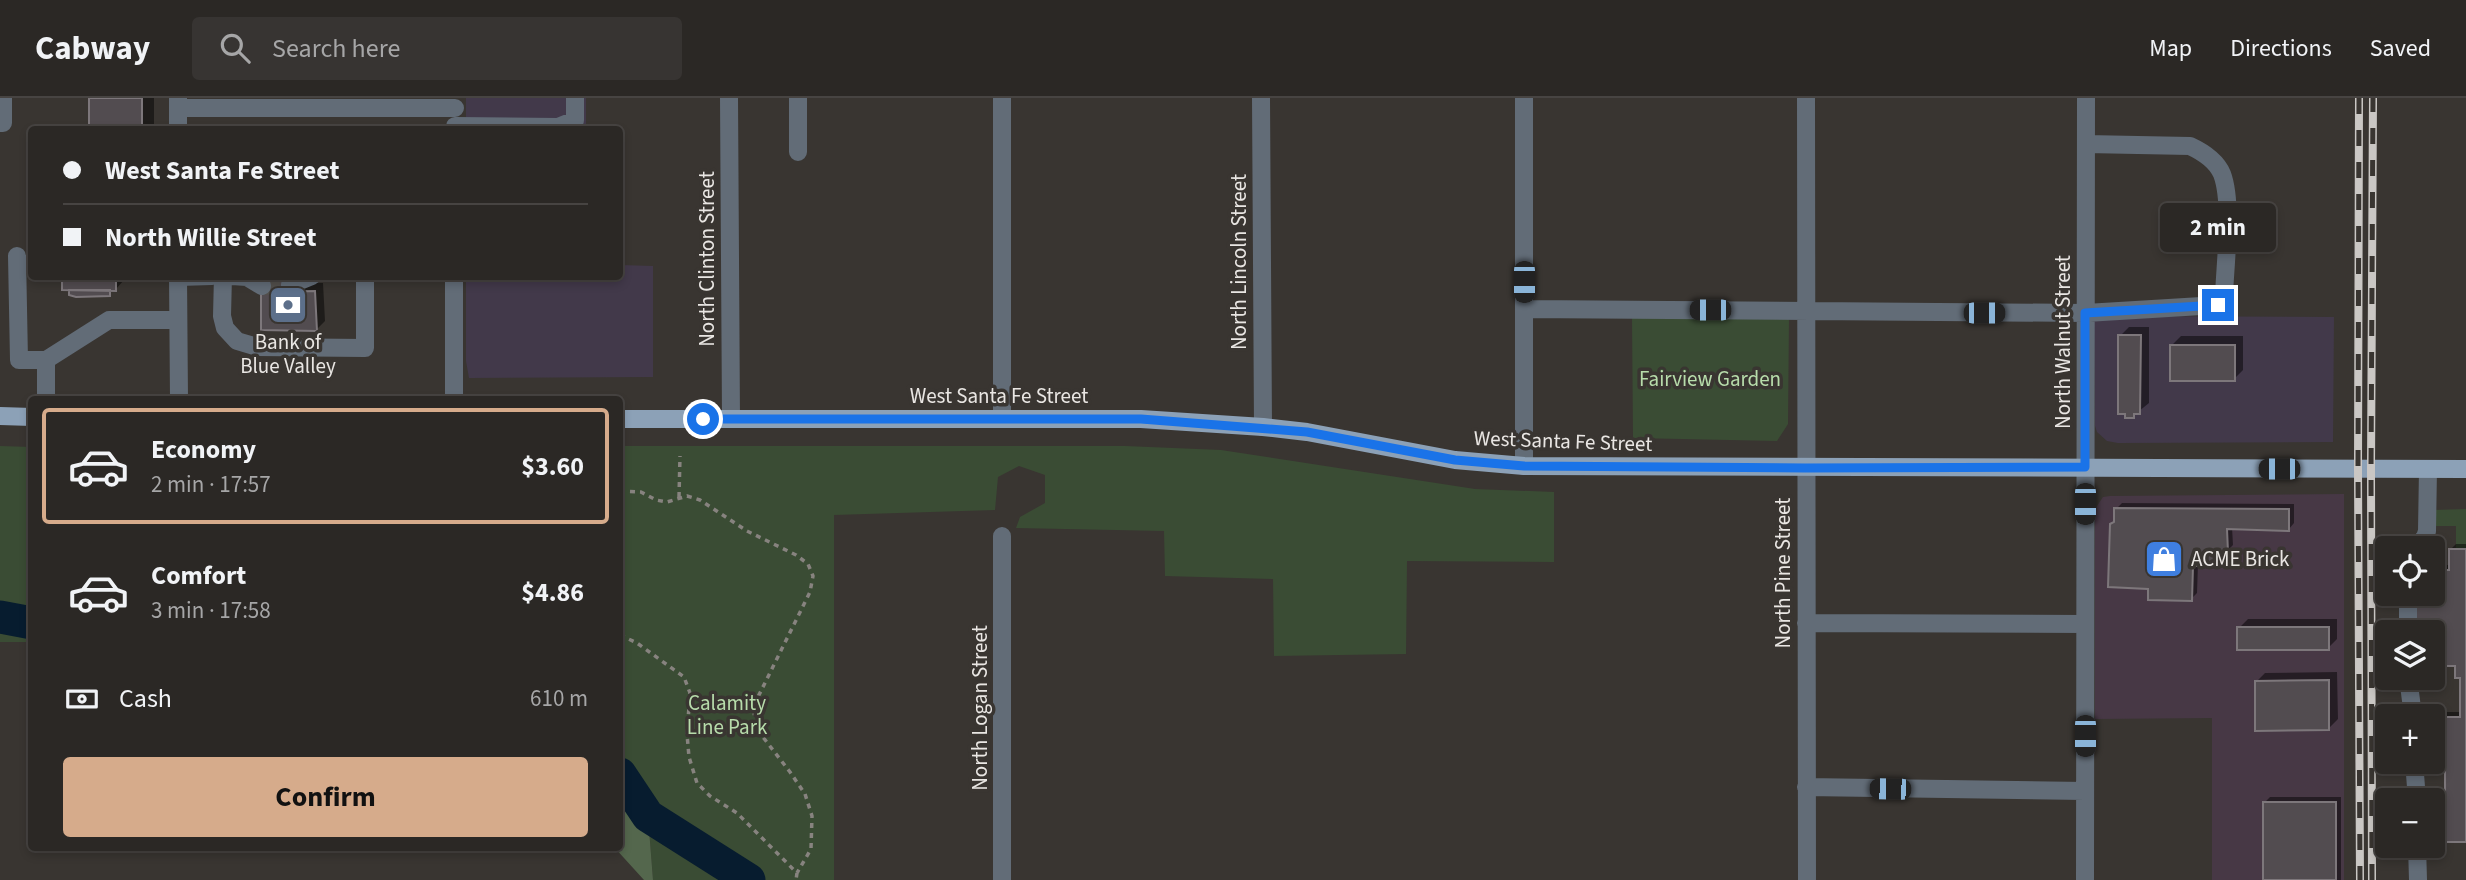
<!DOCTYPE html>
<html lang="en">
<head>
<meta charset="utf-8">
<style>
  :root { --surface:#2b2825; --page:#373432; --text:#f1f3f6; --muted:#a6a6a7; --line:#474442; --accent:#d6ab8b }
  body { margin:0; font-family:"Source Sans 3",sans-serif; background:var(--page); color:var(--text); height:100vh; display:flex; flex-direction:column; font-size:26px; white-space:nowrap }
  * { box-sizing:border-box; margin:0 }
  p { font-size:23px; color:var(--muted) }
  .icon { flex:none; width:38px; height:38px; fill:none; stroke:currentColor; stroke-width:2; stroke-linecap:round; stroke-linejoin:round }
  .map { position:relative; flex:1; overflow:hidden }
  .side { position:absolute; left:28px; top:298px; width:595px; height:455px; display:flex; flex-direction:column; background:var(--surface); border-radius:7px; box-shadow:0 4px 10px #0003,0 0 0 2px var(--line) }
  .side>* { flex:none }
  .hud { position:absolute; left:28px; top:28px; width:595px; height:154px; border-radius:7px; box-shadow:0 4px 10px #0003,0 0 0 2px var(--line); display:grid; align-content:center; height:154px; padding:0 35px; background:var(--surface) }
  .tools { position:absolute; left:2375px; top:438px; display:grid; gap:14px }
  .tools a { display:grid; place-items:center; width:70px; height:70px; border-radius:7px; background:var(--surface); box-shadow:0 4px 10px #0003,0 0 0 2px var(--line); font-size:35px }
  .end { position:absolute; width:32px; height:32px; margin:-16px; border:9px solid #1a73e8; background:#fff; box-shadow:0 0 0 4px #fff }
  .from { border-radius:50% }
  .bubble { position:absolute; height:49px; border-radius:7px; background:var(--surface); box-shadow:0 4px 10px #0003,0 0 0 2px var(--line); font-size:23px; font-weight:700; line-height:49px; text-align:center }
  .car { position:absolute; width:21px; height:42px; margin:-21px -10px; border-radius:9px; box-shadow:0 0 5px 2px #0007; background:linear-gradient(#222 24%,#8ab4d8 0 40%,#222 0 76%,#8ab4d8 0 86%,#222 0) }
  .hud b { display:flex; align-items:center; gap:24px; height:66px; font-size:26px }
  .hud b+b { border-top:2px solid var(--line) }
  .hud i { width:18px; height:18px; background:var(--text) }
  ul { padding:12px 0 0; list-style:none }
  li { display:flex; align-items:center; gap:21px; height:116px; margin:0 14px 10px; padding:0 21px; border:4px solid transparent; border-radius:7px }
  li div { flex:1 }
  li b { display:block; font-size:26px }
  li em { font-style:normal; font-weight:700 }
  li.on { border-color:var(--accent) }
  li>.icon { width:63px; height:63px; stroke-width:1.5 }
  .pay { display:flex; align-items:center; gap:18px; height:77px; padding:0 35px; font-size:26px }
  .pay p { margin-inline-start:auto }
  .button { display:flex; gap:14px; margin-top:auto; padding:14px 35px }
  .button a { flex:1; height:80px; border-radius:7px; background:var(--accent); color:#111; font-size:28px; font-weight:700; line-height:80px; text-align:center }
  header { display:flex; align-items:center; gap:42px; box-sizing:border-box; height:98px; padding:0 35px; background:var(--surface); border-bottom:2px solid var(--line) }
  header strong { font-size:33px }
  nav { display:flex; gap:38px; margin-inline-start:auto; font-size:24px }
  .search { width:490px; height:63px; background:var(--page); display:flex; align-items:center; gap:18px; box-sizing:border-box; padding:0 24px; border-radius:7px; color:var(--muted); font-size:26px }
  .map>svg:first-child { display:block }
  .commercial { fill:#42394a }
  .industrial { fill:#473845 }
  .green { fill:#3a4c34 }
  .forest { fill:#54674d }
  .shadow { fill:#0007 }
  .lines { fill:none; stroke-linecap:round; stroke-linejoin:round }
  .river { stroke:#071c2f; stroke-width:33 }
  .building { fill:#524c50; stroke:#7d777b; stroke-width:2 }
  .minor-tunnel { stroke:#53504c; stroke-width:18; stroke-dasharray:18 9; stroke-linecap:butt }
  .path { stroke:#87837f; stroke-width:3.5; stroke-dasharray:5 5; stroke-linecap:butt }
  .minor { stroke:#626c77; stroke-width:18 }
  .major { stroke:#8ca1b7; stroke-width:18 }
  .rail-casing { stroke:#cac7c4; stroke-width:8 }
  .rail { stroke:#393531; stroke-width:5; stroke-dasharray:16; stroke-linecap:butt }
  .route { stroke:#1a73e8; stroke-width:9 }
  .labels { text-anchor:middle; stroke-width:7; stroke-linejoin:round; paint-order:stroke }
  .street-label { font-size:21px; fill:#e9e6e3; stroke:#393531 }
  .poi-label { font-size:21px; fill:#e9e6e3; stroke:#393531 }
  .park-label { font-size:21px; fill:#b7dcab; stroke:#393531 }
</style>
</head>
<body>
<header>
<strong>Cabway</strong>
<div class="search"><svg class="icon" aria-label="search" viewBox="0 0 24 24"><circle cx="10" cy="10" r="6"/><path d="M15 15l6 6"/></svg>Search here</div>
<nav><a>Map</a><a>Directions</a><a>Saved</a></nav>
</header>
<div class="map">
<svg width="2466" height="782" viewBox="0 0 2466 782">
  <rect width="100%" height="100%" fill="#393531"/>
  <path class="commercial" d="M466,0H586V31H466Z
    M620,167L653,168V279L469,280L466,263V179L620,178Z
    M2094,218L2334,219L2333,344L2118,345L2107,343L2097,334L2095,328Z"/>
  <path class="industrial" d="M2344,396V782H2212V620L2095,621V416L2097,408L2103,399L2110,398Z"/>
  <path class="green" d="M1632,220H1789L1788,326L1777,343L1633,340Z
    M0,348L31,349V544H0Z
    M620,348H1125L1221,352L1475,391L1554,394V464L1407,463L1406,556L1274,558L1273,481L1165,478L1164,433L1016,430L1020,419L1045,405V377L1019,368L998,379L995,412L834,417V782H653L648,718L620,676Z
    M2466,411V451H2456V428H2433V412Z"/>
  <path class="forest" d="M620,676L648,718L653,782H644L614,749H620Z"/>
  <path class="shadow" d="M90,0H154V32H91Z
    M64,178H125L124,182L116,191H111L109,196Z
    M264,178L292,185H323L325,223L316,232L262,231Z
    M2129,229H2149V305L2133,318L2120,238Z
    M2181,238H2243V272L2234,281L2172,247Z
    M2122,405L2294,406V425L2289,431L2232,429L2233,447L2227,453L2198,466L2197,495L2191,501L2150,489L2111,426L2116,422V411Z
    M2456,446H2466V742L2447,641L2432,620L2438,614H2462V578L2432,495V467H2451V451Z
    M2248,521H2337V541L2328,550L2239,530Z
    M2337,574L2338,621L2329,630L2256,584L2265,575Z
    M2270,699H2341V782H2265V704Z"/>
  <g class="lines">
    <path class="river" d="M0,519L32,525
      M620,676L648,718L749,782"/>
  </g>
  <path class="building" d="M89,0H142V32H89Z
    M62,178H116V193L62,192Z
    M262,178H290V193H262Z
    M69,192H110V198L76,199L69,197Z
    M315,193L317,233L261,232V194Z
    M2118,237H2141L2140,316H2134V320H2125V316H2118Z
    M2170,247H2235V283H2170Z
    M2114,410L2289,411V433L2227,431L2228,454L2209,468H2193L2192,503L2148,502V491L2108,489L2110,426L2114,424Z
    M2449,451H2466V744H2445V642H2432V619H2460V580H2455V568H2432V534H2415V495H2432V472H2449Z
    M2237,529H2329V552H2237Z
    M2329,582V632L2255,633V583Z
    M2263,704H2336V782H2263Z"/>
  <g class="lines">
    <path class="minor-tunnel" d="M262,188L290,187"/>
    <path class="path" d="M620,393L641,394L656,402L667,404L687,398L700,402L747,433L796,457L808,466L813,478L810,494L755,605L754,621L759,634L790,674L805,696L812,718L811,751L797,775
      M679,399L680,358
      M620,537L637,545L684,579L690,595L687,636L689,659L697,685L710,698L737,715L797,775L796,782"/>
    <path class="minor" d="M729,0L731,321
      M798,0V54
      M1002,0V320
      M1261,0L1263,329
      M1806,0L1807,782
      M178,10H455
      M0,25H3V0
      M455,28L558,29L575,22V0
      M178,32V0
      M17,158L19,262H46V301
      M178,178L179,301
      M223,178L222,218L225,230L237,243L257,249L365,250V178
      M232,178L247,179L262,188
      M454,178V301
      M178,179L212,178
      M290,187L312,178
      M1524,211L2086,215L2218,207L2224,198C2225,166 2233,105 2222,76C2216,62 2203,54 2190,48L2086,46
      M46,262L109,222H178
      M1524,368V0
      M1002,438V782
      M2416,450L2425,439L2427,433L2428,371
      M2408,495V534
      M1806,525L2085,526
      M2408,579L2413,618
      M2414,663L2417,702
      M1806,689L2085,693
      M2417,747L2418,782
      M2085,782L2086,0"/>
    <path class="major" d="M0,318L32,319
      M620,321H1141L1263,329L1307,334L1455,362L1524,368L2466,371"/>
    <g class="rail-casing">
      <path id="rail" d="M2359,0L2358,371L2360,782
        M2372,782L2371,372L2373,0"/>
    </g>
    <use href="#rail" class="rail"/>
  </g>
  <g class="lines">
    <path class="route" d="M703,321H1141L1307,334L1455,362L1524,368L1805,370L2085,369V215L2218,207"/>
  </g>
  <defs>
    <g id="bank-square" transform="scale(2.0125)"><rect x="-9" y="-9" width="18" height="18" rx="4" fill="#5c6f8a" stroke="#393531"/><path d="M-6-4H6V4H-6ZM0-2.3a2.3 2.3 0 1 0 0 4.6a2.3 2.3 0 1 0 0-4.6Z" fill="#fff"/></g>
    <g id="shop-square" transform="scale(2.0125)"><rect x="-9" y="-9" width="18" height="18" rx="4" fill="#3f7fe0" stroke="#393531"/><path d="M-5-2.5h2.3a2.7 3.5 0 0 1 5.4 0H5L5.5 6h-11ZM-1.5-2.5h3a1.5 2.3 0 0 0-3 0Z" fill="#fff"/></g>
  </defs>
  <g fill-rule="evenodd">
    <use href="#bank-square" x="288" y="207"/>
    <use href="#shop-square" x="2164" y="461"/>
  </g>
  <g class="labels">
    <g class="street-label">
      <text transform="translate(707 161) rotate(-90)" y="7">North Clinton Street</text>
      <text transform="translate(1239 164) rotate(-90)" y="7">North Lincoln Street</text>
      <text transform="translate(2063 244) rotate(-90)" y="7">North Walnut Street</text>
      <text x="999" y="305">West Santa Fe Street</text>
      <text transform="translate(1563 343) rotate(2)" y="7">West Santa Fe Street</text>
      <text transform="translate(1783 475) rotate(-90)" y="7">North Pine Street</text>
      <text transform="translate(980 610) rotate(-90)" y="7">North Logan Street</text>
    </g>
    <g class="poi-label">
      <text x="288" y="251">Bank of<tspan x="288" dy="24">Blue Valley</tspan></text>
      <text x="2191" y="468" text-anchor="start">ACME Brick</text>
    </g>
    <g class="park-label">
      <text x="1710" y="288">Fairview Garden</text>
      <text x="727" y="612">Calamity<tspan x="727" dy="24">Line Park</tspan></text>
    </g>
  </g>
</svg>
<div class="tools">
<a><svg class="icon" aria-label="locate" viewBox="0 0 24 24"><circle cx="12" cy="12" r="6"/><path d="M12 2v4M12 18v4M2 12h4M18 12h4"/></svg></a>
<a><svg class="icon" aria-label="layers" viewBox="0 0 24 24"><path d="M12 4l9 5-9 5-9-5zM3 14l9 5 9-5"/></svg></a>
<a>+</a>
<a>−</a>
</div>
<i class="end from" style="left:703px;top:321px"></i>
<i class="end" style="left:2218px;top:207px"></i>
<div class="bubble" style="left:2160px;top:105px;width:116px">2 min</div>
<i class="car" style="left:1524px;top:184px;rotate:180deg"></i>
<i class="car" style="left:1710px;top:212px;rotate:270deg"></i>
<i class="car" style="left:1984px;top:215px;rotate:90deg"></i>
<i class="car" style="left:2279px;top:371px;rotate:270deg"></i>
<i class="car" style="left:2085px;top:406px;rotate:180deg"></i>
<i class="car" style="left:2085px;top:638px;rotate:180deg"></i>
<i class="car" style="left:1890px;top:691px;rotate:271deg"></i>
<div class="hud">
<b><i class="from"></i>West Santa Fe Street</b>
<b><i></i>North Willie Street</b>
</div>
<section class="side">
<ul>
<li class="on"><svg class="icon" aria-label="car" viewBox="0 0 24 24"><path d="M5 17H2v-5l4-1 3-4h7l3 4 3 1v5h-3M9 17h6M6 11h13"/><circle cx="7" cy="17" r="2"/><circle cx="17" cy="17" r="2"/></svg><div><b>Economy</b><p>2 min · 17:57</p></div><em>$3.60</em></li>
<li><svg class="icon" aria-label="car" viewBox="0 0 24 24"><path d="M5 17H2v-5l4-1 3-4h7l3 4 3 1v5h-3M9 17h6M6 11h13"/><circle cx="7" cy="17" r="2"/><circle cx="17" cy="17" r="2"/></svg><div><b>Comfort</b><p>3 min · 17:58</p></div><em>$4.86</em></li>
</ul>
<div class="pay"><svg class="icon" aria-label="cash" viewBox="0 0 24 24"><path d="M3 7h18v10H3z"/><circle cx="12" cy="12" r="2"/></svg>Cash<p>610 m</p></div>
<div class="button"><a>Confirm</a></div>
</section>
</div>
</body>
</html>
